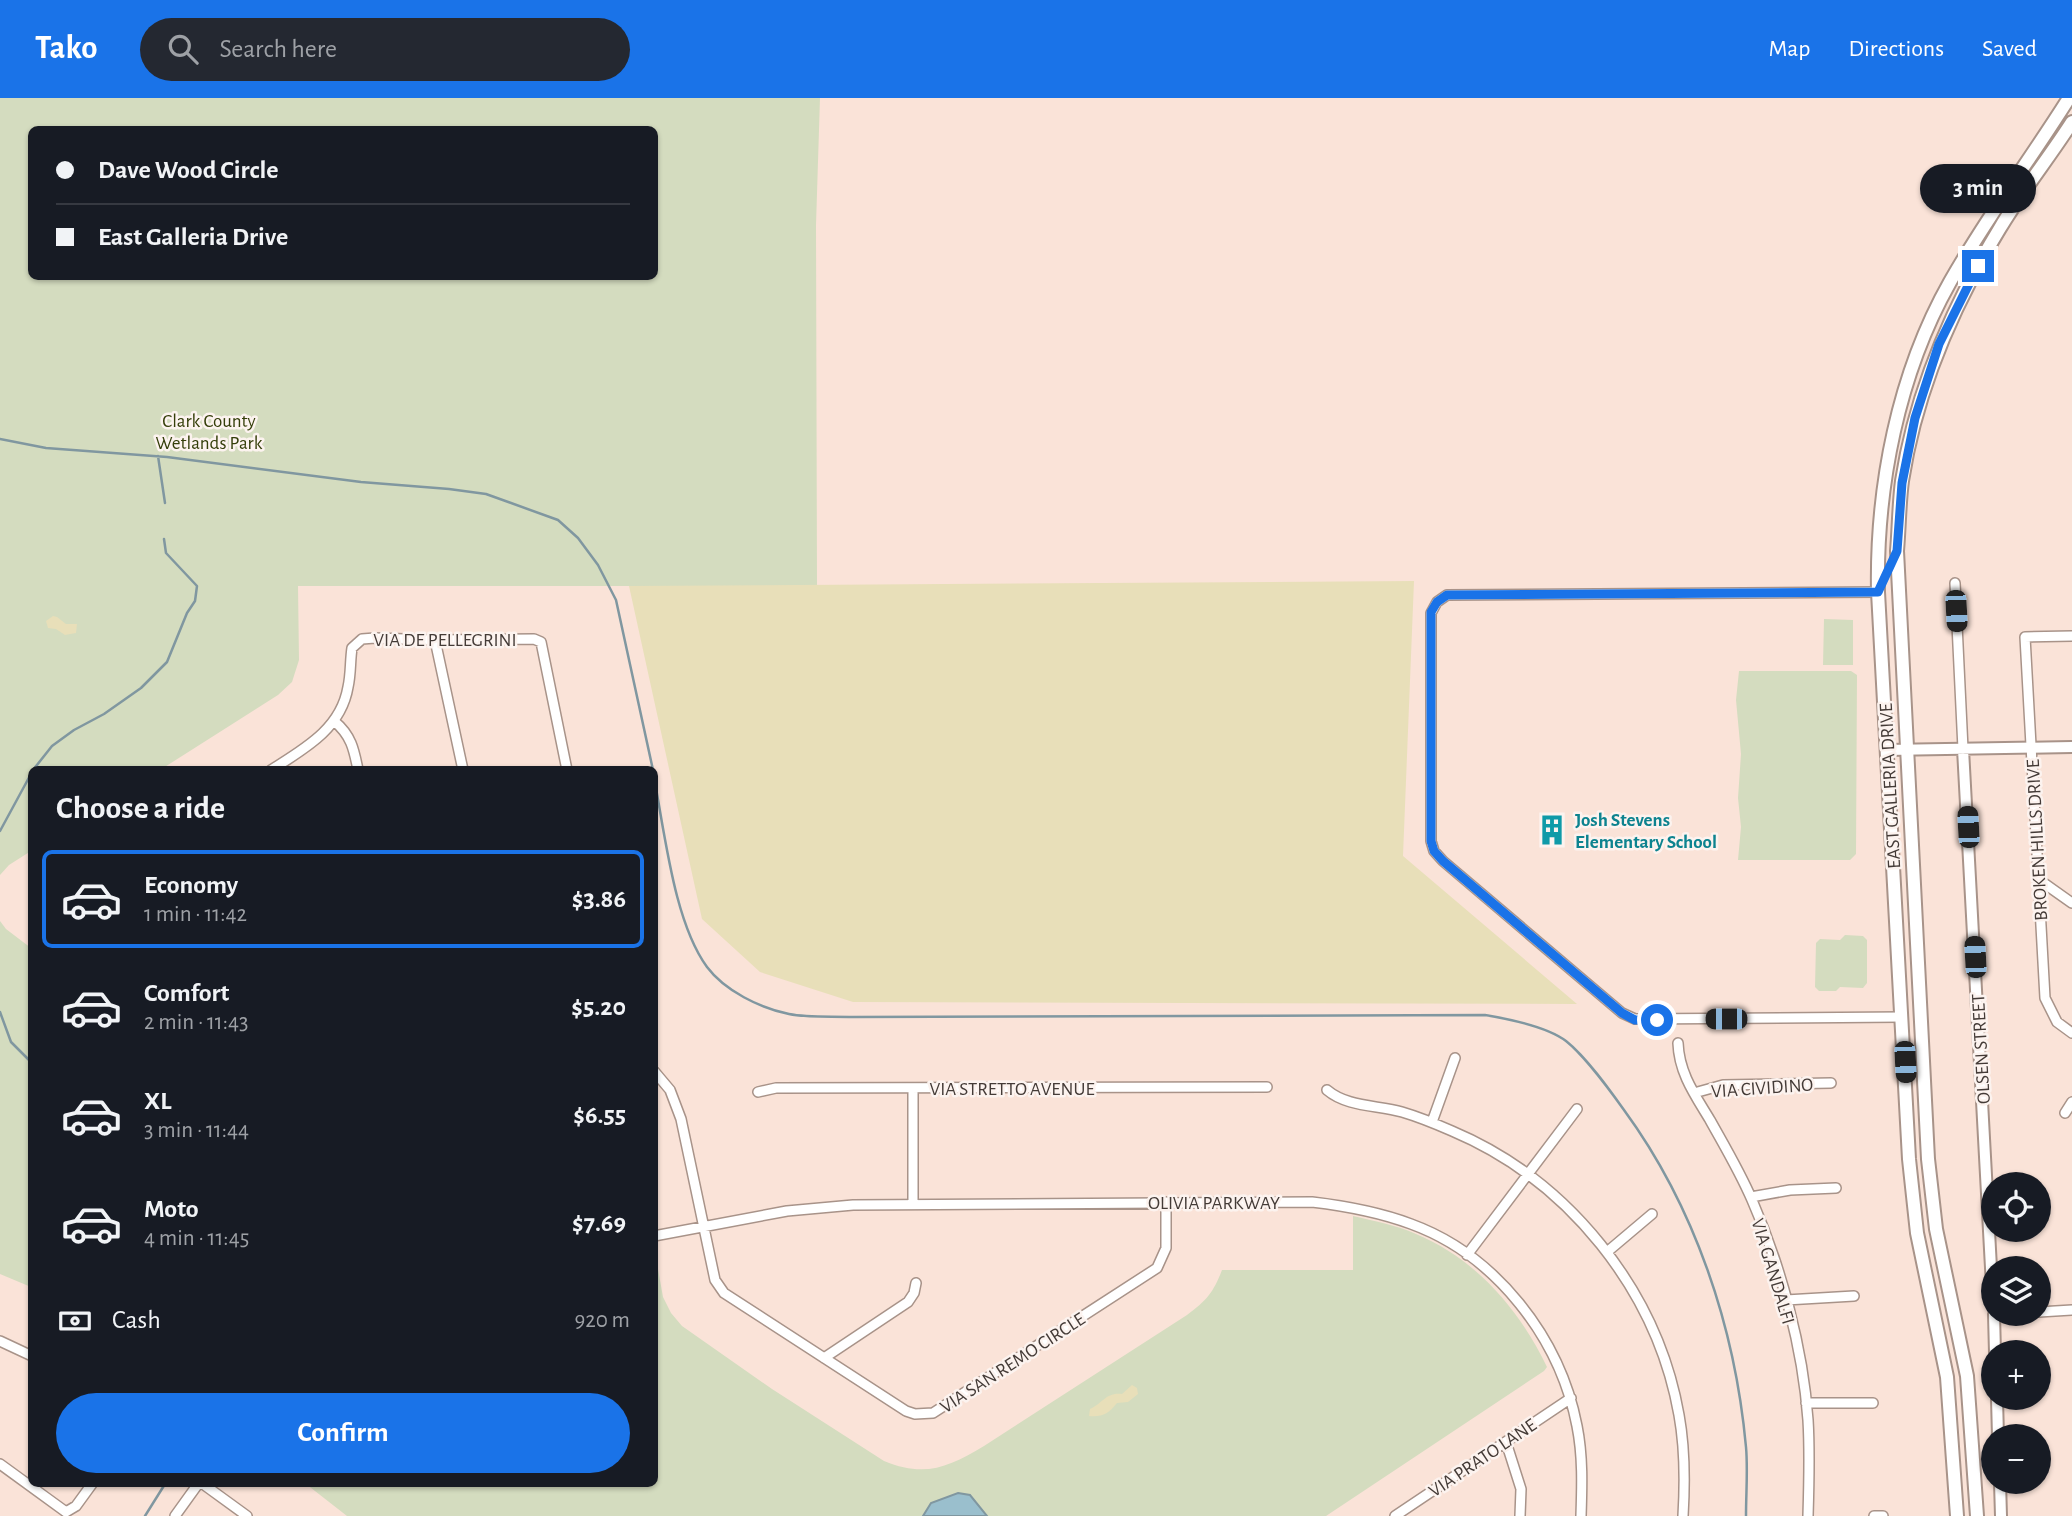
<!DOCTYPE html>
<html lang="en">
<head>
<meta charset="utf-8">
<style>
  :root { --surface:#171b24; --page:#242831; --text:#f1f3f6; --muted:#9ea1a6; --line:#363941; --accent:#1a73e8 }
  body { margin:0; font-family:"Alegreya Sans",sans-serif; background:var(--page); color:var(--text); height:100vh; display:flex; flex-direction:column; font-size:26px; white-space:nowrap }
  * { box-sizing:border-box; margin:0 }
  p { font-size:23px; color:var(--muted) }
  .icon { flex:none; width:38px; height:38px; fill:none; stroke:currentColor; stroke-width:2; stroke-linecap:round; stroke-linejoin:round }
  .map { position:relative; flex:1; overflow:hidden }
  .panel { position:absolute; left:28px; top:668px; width:630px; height:721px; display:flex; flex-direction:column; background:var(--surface); border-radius:10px; box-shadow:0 2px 5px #0004 }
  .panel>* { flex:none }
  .hud { position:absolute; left:28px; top:28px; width:630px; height:154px; border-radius:10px; box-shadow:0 2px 5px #0004; display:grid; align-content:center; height:154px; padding:0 28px; background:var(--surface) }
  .tools { position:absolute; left:1981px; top:1074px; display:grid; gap:14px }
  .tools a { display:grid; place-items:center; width:70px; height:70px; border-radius:50%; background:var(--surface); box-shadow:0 2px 5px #0004; font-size:35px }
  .end { position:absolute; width:32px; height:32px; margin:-16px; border:9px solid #1a73e8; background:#fff; box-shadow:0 0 0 4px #fff }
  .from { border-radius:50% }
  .bubble { position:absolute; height:49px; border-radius:24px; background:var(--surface); box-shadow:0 2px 5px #0004; font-size:23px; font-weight:700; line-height:49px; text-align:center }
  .car { position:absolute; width:21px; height:42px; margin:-21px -10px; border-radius:9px; box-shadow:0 0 5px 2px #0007; background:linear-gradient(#222 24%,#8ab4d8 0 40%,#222 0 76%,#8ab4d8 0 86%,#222 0) }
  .hud b { display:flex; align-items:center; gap:24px; height:66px; font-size:26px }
  .hud b+b { border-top:2px solid var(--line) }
  .hud i { width:18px; height:18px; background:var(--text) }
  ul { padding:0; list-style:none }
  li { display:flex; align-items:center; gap:21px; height:98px; margin:0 14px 10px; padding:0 14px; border:4px solid transparent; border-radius:10px }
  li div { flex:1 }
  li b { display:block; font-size:26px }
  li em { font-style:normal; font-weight:700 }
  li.active { border-color:var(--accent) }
  li>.icon { width:63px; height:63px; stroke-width:1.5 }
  h2 { padding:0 28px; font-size:32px; line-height:84px }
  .pay { display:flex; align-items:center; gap:18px; height:77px; padding:0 28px; font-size:26px }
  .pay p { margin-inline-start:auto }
  .cta { display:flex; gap:14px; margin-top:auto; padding:14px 28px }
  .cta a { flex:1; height:80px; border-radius:42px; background:var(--accent); color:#fff; font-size:28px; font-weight:700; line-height:80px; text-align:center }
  header { display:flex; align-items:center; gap:42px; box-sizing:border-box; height:98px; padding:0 35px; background:var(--accent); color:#fff }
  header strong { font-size:33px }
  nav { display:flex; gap:38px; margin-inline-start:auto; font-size:24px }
  .search { width:490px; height:63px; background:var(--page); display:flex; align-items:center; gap:18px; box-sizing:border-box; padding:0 24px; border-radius:38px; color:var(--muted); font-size:26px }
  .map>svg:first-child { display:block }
  .green { fill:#d4dcbf; fill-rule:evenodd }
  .sand { fill:#e8dfb9 }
  .water { fill:#9abfcd; stroke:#8097a0; stroke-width:2 }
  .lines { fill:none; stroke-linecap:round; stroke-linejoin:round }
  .stream { stroke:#8097a0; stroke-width:2.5 }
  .minor-casing { stroke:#a89389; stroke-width:12 }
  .tertiary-casing { stroke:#a89389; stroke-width:14 }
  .secondary-casing { stroke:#a89389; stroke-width:16 }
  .minor { stroke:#fff; stroke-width:9 }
  .tertiary { stroke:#fff; stroke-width:10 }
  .secondary { stroke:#fff; stroke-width:12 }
  .route { stroke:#1a73e8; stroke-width:9 }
  .labels { text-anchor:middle; stroke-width:5; stroke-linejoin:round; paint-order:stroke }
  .park-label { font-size:19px; fill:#343e09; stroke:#fcf3ef }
  .street-label { font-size:19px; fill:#443b37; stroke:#fcf3ef }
  .culture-label { font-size:19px; font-weight:bold; fill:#0d838f; stroke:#fcf3ef; text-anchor:start }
</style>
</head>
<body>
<header>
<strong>Tako</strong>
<div class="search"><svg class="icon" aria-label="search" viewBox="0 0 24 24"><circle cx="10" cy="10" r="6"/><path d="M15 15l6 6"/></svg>Search here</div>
<nav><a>Map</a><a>Directions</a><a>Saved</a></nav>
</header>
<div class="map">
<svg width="2072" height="1418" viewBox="0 0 2072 1418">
  <rect width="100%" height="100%" fill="#fae3d8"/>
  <path class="green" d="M0,0H820L816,127L817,488H298L299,562L292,584L278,597L160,672H32L31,753L9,767L0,777ZM32,32H654V178H32Z
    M1824,521L1853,522V567H1823Z
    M1739,573H1851L1857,577L1856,756L1850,762H1738L1741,729L1738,700L1741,656L1736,602Z
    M0,823L6,831L31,850V1189L0,1176Z
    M1845,837L1863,838L1867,842V885L1863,890L1840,889L1836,893H1819L1815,889L1816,845L1820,841L1840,842Z
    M1353,1118C1374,1123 1396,1127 1416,1136C1476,1161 1519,1211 1547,1269L1544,1273L1326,1418H347L306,1386H654L655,1154L663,1199L671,1215L682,1228L772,1291L884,1363C925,1380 949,1369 984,1348L1187,1217C1207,1202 1213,1195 1222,1172H1353Z"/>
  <path class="sand" d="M1414,483L1403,758L1577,906L853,904L760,874L702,821L629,488Z
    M53,518L57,519L66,526H77L76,535L65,537L56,531L48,530L46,523Z
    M1132,1287L1137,1290L1138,1296L1128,1304L1117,1305C1108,1316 1103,1319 1089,1318L1090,1311C1102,1306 1106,1294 1122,1296Z"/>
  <path class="water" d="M958,1395L970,1397L987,1418H923L931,1405Z"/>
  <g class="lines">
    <path class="stream" d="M0,341L46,350L167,359L361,384L449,391L486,396L558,422L578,440L598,467L616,502L653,672
      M158,358L165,405
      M33,672L52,648L74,632L104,616L141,590L167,564L187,515L195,503L197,488L166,455L164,441
      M654,680C665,735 674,824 707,869C725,893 760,910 789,916C809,920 832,918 853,919L1485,917C1509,921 1546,928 1566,943C1586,959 1609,991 1624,1012C1695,1109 1735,1229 1746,1349C1748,1371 1746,1395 1746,1418
      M0,733L32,674
      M0,914L11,944L32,965
      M145,1418L165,1386"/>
    <g class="minor-casing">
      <path id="minor" d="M1955,485L1963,651
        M1878,494L1447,497L1437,504L1431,515V743L1434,753L1443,763L1622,915L1635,921L1902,919
        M2072,538L2025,539L2045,900L2057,924L2072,935
        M435,542L463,672
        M334,623C351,637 354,651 358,672
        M271,672C304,651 341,631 348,589C351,576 350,563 352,550L362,541L375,540L435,542L534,541L541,544L567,672
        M2038,781L2072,805
        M1678,945C1679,975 1695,997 1710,1022C1725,1049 1740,1074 1752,1102C1781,1169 1803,1250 1808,1322C1810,1354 1809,1386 1808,1418
        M654,973L670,992L681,1021L715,1182L724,1195L906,1313L915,1316L933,1315L1157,1170L1166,1150V1104
        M913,990V1106
        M1327,992C1347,1009 1377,1007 1402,1014C1419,1019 1436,1026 1452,1033C1568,1082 1657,1192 1679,1317C1685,1350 1685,1385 1683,1418
        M758,994L776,990L1267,989
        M1694,995L1723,987L1831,985
        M2065,1015L2072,1004
        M1432,1024L1455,960
        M1751,1099L1790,1092L1836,1090
        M654,1138L787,1113L853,1107L1312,1104C1346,1108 1379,1114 1411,1126C1496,1157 1560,1240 1577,1328C1583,1358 1582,1388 1581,1418
        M1607,1154L1652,1116
        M1467,1157L1577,1011
        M1786,1202L1854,1198
        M2039,1214L2072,1212
        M0,1243L32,1258
        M824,1260L908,1204L914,1195L916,1185
        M1806,1305H1873
        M1506,1344L1521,1391L1520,1418
        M0,1366L66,1414L76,1408L92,1386
        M203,1386L247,1418
        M175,1418L198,1386
        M1395,1418L1571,1300
        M1874,1418H1883"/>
    </g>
    <g class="tertiary-casing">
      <path id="tertiary" d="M1963,651L1993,1207
        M1887,652L2072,649
        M1994,1216L1995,1255
        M1997,1300L1998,1339
        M2000,1384L2001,1418"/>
    </g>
    <g class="secondary-casing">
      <path id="secondary" d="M1957,1418L1947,1279L1917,1135L1909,1061L1878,494C1876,389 1898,276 1950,184C1986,120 2030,62 2069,0
        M1977,1418L1967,1278L1936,1131L1928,1061L1897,453C1899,430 1899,406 1902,383C1916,292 1952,209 2000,130C2022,93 2049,60 2072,24"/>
    </g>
    <use href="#minor" class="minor"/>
    <use href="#tertiary" class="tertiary"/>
    <use href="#secondary" class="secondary"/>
  </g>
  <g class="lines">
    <path class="route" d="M1657,922H1635L1622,915L1443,763L1434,753L1431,743V514L1437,504L1447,497L1878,494L1897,453L1902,385L1915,320L1939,246L1978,168"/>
  </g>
  <defs>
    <g id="building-bare" transform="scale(2.415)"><path d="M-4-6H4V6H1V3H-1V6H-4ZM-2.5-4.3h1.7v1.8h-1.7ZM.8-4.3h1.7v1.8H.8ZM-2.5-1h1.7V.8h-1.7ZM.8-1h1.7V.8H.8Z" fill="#0f9aa8" stroke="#fcf3ef" stroke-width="2.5" paint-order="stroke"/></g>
  </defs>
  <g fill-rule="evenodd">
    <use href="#building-bare" x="1552" y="732"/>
  </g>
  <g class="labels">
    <g class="park-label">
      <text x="209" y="329">Clark County<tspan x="209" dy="22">Wetlands Park</tspan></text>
    </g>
    <g class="street-label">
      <text x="445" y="548">VIA DE PELLEGRINI</text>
      <text transform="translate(1889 688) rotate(-93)" y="7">EAST GALLERIA DRIVE</text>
      <text transform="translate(2036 742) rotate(-93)" y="7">BROKEN HILLS DRIVE</text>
      <text transform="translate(1980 951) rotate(-93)" y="7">OLSEN STREET</text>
      <text transform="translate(1762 989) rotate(-4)" y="7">VIA CIVIDINO</text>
      <text x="1012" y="997">VIA STRETTO AVENUE</text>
      <text x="1214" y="1111">OLIVIA PARKWAY</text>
      <text transform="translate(1774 1173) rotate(73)" y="7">VIA GANDALFI</text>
      <text transform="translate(1012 1264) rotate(-33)" y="7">VIA SAN REMO CIRCLE</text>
      <text transform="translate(1482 1359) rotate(-34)" y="7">VIA PRATO LANE</text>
    </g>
    <g class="culture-label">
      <text x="1575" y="728">Josh Stevens<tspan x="1575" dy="22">Elementary School</tspan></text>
    </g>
  </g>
</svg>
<div class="tools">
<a><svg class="icon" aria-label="locate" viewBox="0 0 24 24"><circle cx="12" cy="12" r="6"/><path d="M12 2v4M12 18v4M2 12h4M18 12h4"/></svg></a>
<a><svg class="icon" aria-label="layers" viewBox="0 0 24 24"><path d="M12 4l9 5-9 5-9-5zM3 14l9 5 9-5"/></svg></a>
<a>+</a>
<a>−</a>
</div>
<i class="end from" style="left:1657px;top:922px"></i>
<i class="end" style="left:1978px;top:168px"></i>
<div class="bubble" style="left:1920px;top:66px;width:116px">3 min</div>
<i class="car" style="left:1956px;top:513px;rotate:177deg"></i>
<i class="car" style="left:1968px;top:729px;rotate:357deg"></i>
<i class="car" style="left:1975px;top:859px;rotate:357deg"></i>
<i class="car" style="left:1726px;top:921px;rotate:270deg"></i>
<i class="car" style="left:1905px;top:964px;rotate:177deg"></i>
<div class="hud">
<b><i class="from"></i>Dave Wood Circle</b>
<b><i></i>East Galleria Drive</b>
</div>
<section class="panel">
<h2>Choose a ride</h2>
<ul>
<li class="active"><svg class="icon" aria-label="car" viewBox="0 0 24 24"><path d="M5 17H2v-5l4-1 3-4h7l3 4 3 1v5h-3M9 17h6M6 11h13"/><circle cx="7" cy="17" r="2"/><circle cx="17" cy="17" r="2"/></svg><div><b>Economy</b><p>1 min · 11:42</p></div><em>$3.86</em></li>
<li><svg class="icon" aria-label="car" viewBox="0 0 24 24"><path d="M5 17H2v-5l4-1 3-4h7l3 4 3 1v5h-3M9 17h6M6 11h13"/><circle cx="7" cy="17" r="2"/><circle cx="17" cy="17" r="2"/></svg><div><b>Comfort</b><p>2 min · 11:43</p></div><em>$5.20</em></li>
<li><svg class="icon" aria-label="car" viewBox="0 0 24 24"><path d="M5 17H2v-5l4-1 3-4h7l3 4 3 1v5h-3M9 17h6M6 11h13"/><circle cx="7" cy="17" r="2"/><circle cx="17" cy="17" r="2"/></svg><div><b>XL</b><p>3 min · 11:44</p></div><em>$6.55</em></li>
<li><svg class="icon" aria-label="car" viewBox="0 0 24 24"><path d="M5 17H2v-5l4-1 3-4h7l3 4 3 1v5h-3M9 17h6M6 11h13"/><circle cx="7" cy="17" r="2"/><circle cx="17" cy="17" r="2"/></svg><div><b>Moto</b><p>4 min · 11:45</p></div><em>$7.69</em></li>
</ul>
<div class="pay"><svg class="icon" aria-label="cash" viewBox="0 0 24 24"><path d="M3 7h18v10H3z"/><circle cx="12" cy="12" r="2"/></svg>Cash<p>920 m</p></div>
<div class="cta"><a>Confirm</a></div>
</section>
</div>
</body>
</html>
